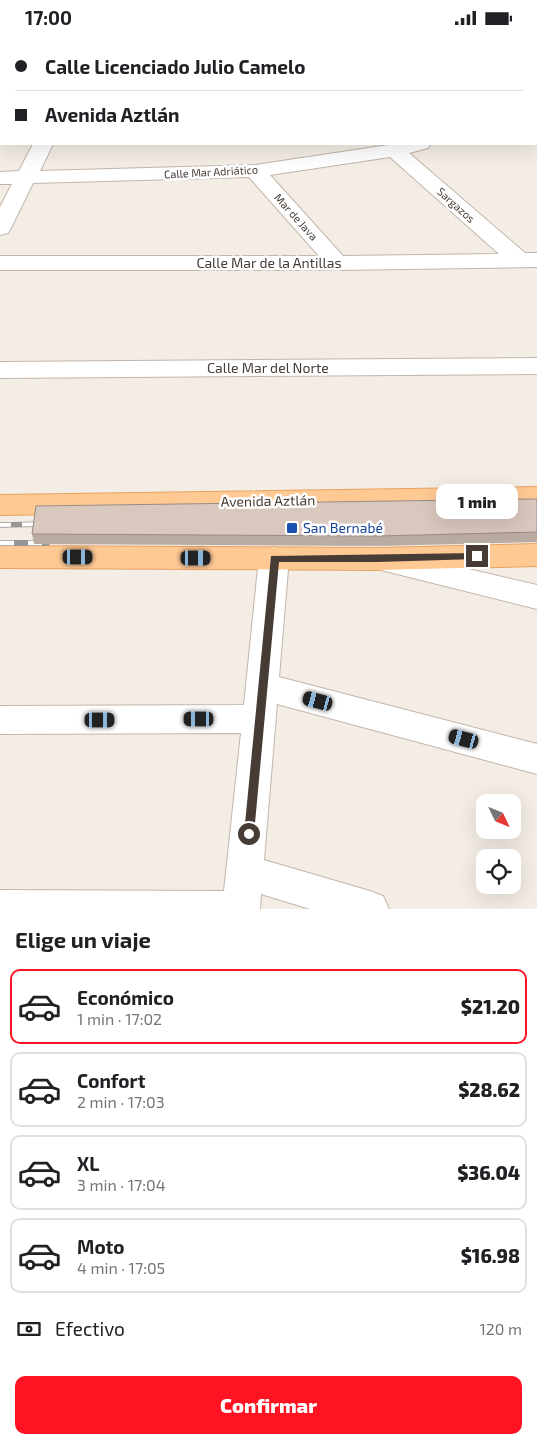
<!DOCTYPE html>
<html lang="es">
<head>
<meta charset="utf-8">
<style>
  :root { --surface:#fff; --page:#f2f2f2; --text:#202124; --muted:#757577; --line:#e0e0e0; --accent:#ff1221 }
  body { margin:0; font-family:"Exo 2",sans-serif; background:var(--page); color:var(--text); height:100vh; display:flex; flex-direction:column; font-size:19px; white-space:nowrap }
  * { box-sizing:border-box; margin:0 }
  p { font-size:16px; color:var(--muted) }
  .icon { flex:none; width:28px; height:28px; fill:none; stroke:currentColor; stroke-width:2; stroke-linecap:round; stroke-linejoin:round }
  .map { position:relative; height:874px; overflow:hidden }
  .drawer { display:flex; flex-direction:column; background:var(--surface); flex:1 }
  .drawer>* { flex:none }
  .hud { position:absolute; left:0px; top:0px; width:538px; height:110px; box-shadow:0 5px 20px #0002; display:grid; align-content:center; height:110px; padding:0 15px; background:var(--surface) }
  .needle { width:32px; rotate:133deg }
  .tools { position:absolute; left:476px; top:759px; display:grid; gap:10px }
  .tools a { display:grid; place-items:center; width:45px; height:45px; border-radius:10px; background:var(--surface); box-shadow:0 5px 20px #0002; font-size:25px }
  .end { position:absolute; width:22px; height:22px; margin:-11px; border:6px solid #473c35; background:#fff; box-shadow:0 0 0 2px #fff }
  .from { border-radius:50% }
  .bubble { position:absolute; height:35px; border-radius:10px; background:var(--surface); box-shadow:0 5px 20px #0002; font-size:16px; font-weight:800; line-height:35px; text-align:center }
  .car { position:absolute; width:15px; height:30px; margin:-15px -8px; border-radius:6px; box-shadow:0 0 4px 1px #0007; background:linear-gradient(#222 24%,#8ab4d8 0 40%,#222 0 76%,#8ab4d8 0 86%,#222 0) }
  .hud b { display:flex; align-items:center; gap:18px; height:48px; font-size:19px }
  .hud b+b { border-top:1px solid var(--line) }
  .hud i { width:12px; height:12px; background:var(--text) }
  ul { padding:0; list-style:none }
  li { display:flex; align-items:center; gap:15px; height:75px; margin:0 10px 8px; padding:0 5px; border:2px solid var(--line); border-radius:10px }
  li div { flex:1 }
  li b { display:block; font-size:19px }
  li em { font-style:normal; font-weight:800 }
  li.current { border-color:var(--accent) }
  li>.icon { width:45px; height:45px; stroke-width:1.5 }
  h2 { padding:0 15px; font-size:22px; line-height:60px }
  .pay { display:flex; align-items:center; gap:12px; height:55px; padding:0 15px; font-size:19px }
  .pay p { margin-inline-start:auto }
  .primary-button { display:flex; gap:10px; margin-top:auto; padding:10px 15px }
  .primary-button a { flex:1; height:58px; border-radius:10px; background:var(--accent); color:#fff; font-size:20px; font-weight:800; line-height:58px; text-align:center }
  .status { display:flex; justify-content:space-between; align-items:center; height:35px; padding:0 25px; background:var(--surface); direction:ltr }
  .status svg { height:14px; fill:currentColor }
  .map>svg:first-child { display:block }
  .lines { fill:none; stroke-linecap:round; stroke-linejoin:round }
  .minor-casing { stroke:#c2b5ab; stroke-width:2 }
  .major-casing { stroke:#e7a260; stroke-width:2 }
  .minor { fill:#fff; fill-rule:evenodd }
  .major { fill:#ffc994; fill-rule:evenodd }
  .rail-far1-casing { stroke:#969696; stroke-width:5.5 }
  .rail-casing { stroke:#969696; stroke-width:6 }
  .rail-far1 { stroke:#fff; stroke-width:4; stroke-dasharray:11; stroke-linecap:butt }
  .rail { stroke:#fff; stroke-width:4.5; stroke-dasharray:14; stroke-linecap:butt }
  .wall { fill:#bbaca3 }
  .building { fill:#d9c8be; stroke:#988c85 }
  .route { fill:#473c35 }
  .transit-dot { fill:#1a4fb4; stroke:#fff; stroke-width:2 }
  .labels { text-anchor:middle; stroke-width:5; stroke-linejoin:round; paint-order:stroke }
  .far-street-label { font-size:11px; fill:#473c35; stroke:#fff }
  .street-label { font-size:14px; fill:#473c35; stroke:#fff }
  .transit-label { font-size:14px; fill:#164399; stroke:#fff; text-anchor:start }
</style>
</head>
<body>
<div class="status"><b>17:00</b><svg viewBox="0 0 49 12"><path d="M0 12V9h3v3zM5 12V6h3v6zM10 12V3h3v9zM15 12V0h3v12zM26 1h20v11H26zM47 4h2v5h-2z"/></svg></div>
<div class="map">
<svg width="537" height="874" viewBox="0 0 537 874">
  <rect width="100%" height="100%" fill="#f4ede6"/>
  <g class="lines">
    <g class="minor-casing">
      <path id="minor" d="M78,0H96V1H78Z
        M389,0H407L408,1H390Z
        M0,2H1V12H0Z
        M0,66H1V78H0Z
        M536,72H537V84H536Z
        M536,96H537V109H536Z
        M33,109H53L40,136L255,130L395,109H431L428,113L409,118L525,218H537V232L337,235H0V221H319L249,142L33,148L11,193L8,198L0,200V172L12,149H0V137L19,136ZM390,122L499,219L343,221L270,140Z
        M537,323V339L0,343V327Z
        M274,512L284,515L289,523L279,642L537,709V739L277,669L264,825L370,856L383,861L389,874H310L261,859L260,874H0V855L224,856L241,698L0,699V671L244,670L259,523L264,515Z
        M383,514L537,550V574L373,533L368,525L373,517Z"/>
    </g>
    <g class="major-casing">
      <path id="major" d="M537,452V472L0,480V460Z
        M537,509V531L378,535L0,533V511L378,513Z"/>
    </g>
    <use href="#minor" class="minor"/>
    <use href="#major" class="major"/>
    <g class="rail-far1-casing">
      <path id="rail-far1" d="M0,490L47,489"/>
    </g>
    <g class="rail-casing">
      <path id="rail" d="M0,508H47"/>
    </g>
    <use href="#rail-far1" class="rail-far1"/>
    <use href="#rail" class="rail"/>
  </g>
  <path class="wall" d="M537,464V507L378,511L34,509L32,499Z"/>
  <path class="building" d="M537,464V497L379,501L32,499L36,471Z"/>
  <path class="route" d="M477,518L482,521L477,524L378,527H279L254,799L253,802H245L244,799L271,521Z"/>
  <rect class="transit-dot" x="286" y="487" width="12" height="12" rx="2.5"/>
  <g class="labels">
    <g class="far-street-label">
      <text transform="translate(211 137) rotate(-3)" y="4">Calle Mar Adriático</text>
      <text transform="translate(456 170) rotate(42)" y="4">Sargazos</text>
      <text transform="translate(296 182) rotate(48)" y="4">Mar de Java</text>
    </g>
    <g class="street-label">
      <text x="269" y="233">Calle Mar de la Antillas</text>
      <text x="268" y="338">Calle Mar del Norte</text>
      <text transform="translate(268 466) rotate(-1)" y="5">Avenida Aztlán</text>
    </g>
    <g class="transit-label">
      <text x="303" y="498">San Bernabé</text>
    </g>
  </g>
</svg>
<div class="tools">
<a><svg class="needle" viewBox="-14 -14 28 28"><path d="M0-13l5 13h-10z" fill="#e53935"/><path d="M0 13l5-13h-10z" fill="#757577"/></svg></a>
<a><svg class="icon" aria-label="locate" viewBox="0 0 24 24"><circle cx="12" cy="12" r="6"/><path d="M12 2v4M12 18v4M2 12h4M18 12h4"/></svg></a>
</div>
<i class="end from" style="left:249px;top:799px"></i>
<i class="end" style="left:477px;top:521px"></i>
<div class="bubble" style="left:436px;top:449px;width:82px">1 min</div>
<i class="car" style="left:78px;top:522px;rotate:90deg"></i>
<i class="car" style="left:196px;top:523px;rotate:90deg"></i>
<i class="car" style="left:318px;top:666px;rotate:285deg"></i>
<i class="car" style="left:199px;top:684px;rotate:270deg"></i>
<i class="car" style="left:100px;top:685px;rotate:90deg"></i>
<i class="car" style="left:464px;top:704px;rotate:285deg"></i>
<div class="hud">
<b><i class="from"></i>Calle Licenciado Julio Camelo</b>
<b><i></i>Avenida Aztlán</b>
</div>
</div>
<section class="drawer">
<h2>Elige un viaje</h2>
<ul>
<li class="current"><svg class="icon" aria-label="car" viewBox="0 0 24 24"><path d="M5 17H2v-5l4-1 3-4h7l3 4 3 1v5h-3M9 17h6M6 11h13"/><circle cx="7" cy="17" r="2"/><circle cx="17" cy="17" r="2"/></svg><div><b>Económico</b><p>1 min · 17:02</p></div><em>$21.20</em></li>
<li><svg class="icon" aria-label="car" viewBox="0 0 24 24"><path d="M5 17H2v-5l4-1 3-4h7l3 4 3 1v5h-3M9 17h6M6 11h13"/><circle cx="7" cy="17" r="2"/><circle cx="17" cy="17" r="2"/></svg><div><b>Confort</b><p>2 min · 17:03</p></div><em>$28.62</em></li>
<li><svg class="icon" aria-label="car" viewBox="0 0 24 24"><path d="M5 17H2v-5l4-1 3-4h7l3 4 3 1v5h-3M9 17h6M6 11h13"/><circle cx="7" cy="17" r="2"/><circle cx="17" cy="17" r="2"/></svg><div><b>XL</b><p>3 min · 17:04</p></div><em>$36.04</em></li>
<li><svg class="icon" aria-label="car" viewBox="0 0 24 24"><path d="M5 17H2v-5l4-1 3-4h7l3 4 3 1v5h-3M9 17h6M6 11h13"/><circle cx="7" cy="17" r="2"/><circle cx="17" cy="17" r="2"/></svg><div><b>Moto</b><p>4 min · 17:05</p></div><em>$16.98</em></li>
</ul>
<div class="pay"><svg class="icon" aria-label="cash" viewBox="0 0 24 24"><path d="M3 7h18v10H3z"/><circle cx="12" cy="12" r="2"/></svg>Efectivo<p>120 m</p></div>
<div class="primary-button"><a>Confirmar</a></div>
</section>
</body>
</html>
